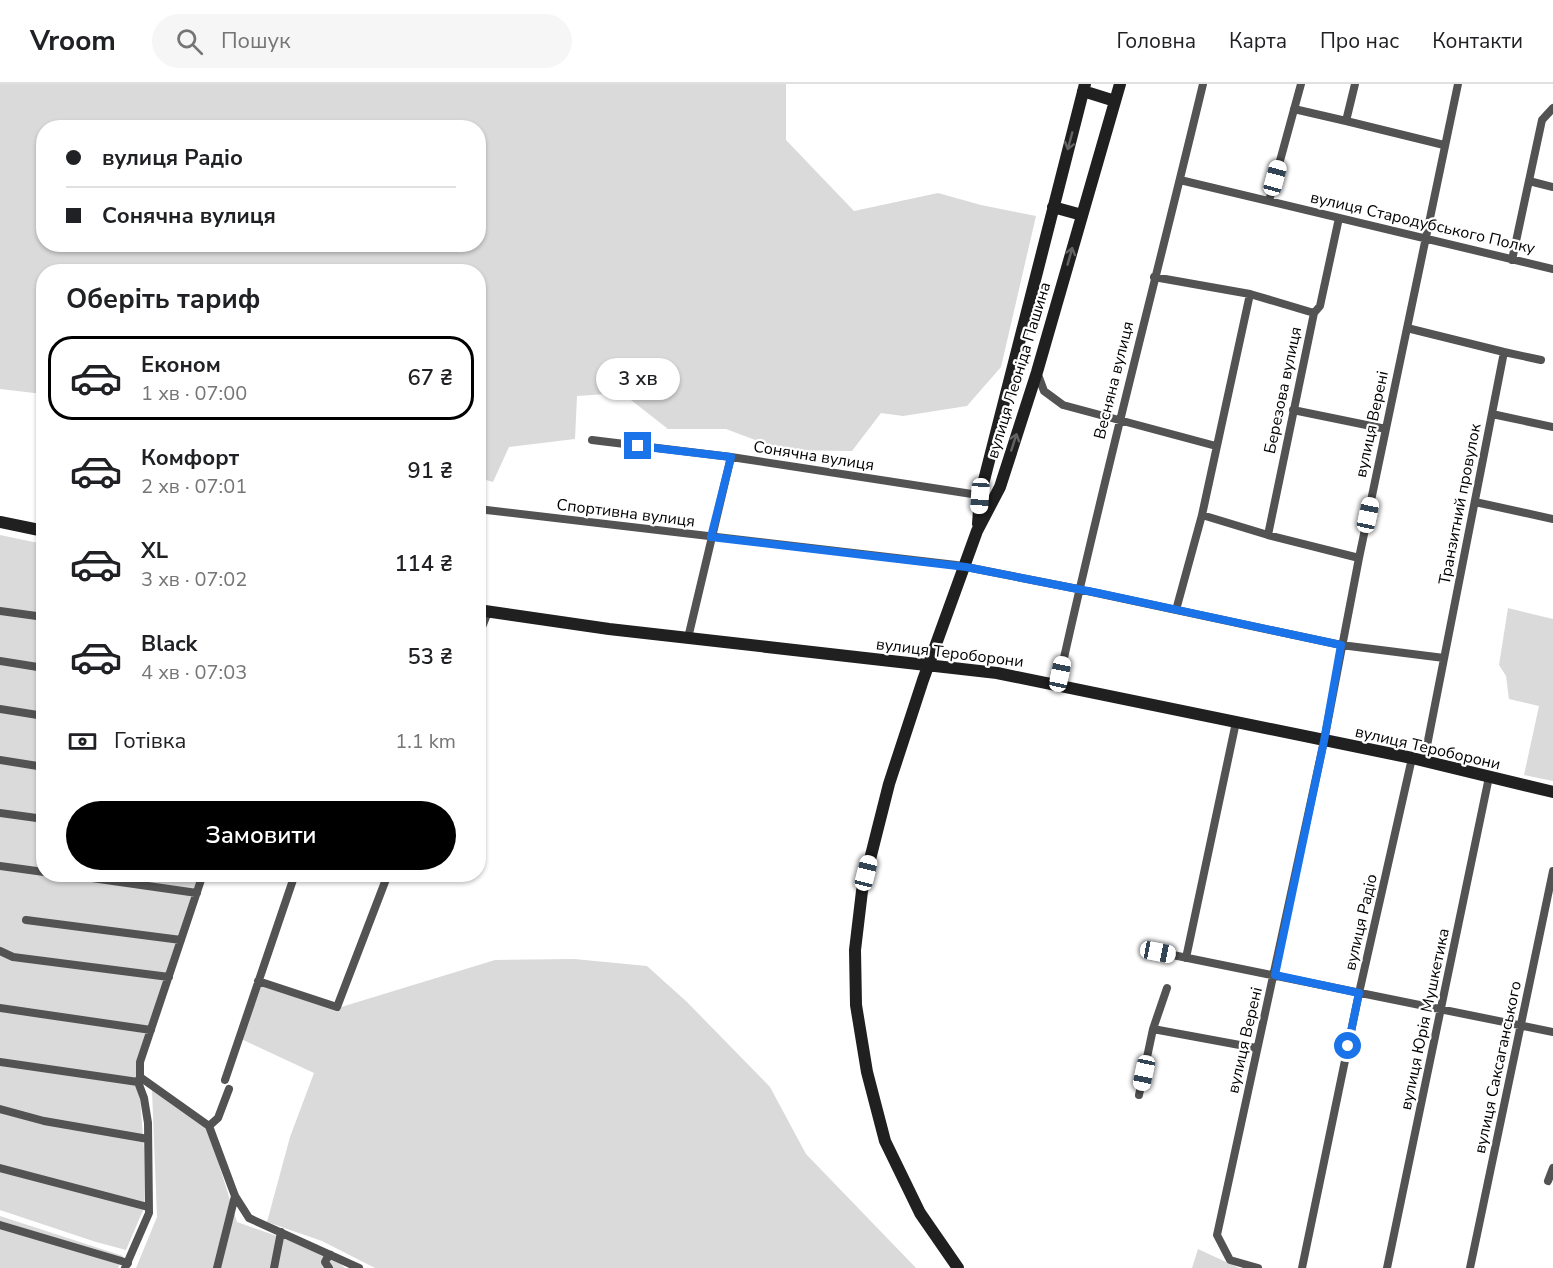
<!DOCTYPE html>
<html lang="uk">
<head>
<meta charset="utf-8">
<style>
  :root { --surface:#fff; --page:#f6f6f6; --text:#202124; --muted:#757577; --line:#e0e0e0; --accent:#000 }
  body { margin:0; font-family:"Nunito Sans",sans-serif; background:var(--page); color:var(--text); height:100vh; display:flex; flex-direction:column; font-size:22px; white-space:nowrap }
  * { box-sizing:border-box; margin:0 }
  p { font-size:20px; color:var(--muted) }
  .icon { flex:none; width:33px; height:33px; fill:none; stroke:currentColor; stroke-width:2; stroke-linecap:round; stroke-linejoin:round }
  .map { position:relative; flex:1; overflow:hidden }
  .drawer { position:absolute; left:36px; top:180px; width:450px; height:618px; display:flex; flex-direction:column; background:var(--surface); border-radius:24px; box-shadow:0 2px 4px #0004 }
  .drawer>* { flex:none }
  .guide { position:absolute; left:36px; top:36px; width:450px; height:132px; border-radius:24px; box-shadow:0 2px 4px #0004; display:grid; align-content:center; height:132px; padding:0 30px; background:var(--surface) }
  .end { position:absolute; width:27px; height:27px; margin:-14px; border:8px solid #1a73e8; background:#fff; box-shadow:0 0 0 3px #fff }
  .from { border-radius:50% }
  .bubble { position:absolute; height:42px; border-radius:21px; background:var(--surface); box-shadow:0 2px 4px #0004; font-size:20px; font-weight:600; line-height:42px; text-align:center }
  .car { position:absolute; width:18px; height:36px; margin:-18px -9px; border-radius:8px; box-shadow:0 0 4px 2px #0007; background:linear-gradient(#fff 24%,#345 0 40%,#fff 0 76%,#345 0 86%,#fff 0) }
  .guide b { display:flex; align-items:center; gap:21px; height:57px; font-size:22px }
  .guide b+b { border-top:2px solid var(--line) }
  .guide i { width:15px; height:15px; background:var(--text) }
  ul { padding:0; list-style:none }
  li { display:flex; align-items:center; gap:18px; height:84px; margin:0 12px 9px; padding:0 18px; border:3px solid transparent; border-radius:24px }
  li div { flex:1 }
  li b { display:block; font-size:22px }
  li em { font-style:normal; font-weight:600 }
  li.on { border-color:var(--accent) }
  li>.icon { width:54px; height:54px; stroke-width:1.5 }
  h2 { padding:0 30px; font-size:27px; line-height:72px }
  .pay { display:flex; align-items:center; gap:15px; height:66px; padding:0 30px; font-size:22px }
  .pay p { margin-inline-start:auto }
  .action { display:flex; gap:12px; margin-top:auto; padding:12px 30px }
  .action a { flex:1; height:69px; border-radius:36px; background:var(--accent); color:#fff; font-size:24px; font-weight:600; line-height:69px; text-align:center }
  header { display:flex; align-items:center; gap:36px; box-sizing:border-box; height:84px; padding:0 30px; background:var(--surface); border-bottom:2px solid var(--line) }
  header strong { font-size:28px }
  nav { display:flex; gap:33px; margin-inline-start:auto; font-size:21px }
  .search { width:420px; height:54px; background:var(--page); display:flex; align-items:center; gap:15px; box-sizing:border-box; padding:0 21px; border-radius:33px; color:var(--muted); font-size:22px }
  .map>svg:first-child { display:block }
  .green { fill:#dadada; fill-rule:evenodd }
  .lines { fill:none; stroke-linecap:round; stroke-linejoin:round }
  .street { stroke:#535353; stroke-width:8 }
  .secondary { stroke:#202020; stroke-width:12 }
  .oneway { stroke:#636363 }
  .route { stroke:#1a73e8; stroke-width:8 }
  .labels { text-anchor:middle; stroke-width:4.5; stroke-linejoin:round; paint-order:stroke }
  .street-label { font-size:16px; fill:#000; stroke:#fff }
</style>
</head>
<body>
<header>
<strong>Vroom</strong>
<div class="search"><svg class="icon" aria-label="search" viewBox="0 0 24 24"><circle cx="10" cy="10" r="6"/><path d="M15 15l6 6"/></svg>Пошук</div>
<nav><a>Головна</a><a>Карта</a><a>Про нас</a><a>Контакти</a></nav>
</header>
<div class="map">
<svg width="1553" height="1184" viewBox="0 0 1553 1184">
  <rect width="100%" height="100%" fill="#fff"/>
  <path class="green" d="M0,0H786V56L854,127L938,109L981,121L1036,132L1001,283L967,322L903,332L881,329L852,367L782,366L726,345H668L622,309L577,312L575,355L509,363L493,398L479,394L478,188H44L43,310L0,305ZM44,44H478V160H44Z
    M0,451L43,460L44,790L198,791L188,830L137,975L144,1065V1124L126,1166L96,1158L0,1126Z
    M1508,524L1553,535V697L1524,691L1539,622L1509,615L1506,592L1499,581Z
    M574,875L647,882L687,918L770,1003L806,1070L916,1184H375L322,1157L267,1138L290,1053L314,989L239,954L259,898L338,924L495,876Z
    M152,1006L207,1043L237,1138L331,1171L345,1184H136L157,1133Z
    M0,1132L123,1172L118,1184H0Z
    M1198,1165L1239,1184H1192Z"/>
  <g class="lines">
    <path class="street" d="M1294,25L1346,37L1355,0
      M1342,36L1444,61
      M1180,96L1553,185
      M1529,97L1553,103
      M1269,117L1301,0
      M1512,176L1542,36L1553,24
      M1154,193L1250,210L1314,229
      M1407,244L1504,268L1424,677
      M1504,268L1541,276
      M1037,288L1044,307L1063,321L1216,362
      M1293,326L1386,345
      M1492,330L1553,343
      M592,356L731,373L985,412
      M1475,418L1553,435
      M478,425L956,481L1078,505L1341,561L1444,574
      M1202,431L1268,451L1359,474
      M1268,451L1314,229L1320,222L1339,134
      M1176,526L1202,431L1250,210
      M0,527L44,533
      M478,553L488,528
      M688,554L731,373
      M0,577L44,584
      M1058,601C1102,399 1155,200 1203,0
      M0,625L44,632
      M0,676L44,683
      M0,729L44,735
      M0,782L44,788
      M64,790L197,809
      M26,836L181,856
      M0,867L13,873L169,893
      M1158,868L1553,948
      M1186,874L1236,638
      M258,897L337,923L388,790
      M0,924L151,946
      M1153,945L1167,904
      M0,978L138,998
      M140,993L209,1042L235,1112L249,1134L359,1184
      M225,996L295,790
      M1139,1011L1153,945L1256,964
      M0,1025L44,1037L148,1055
      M209,1042L218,1034L229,1005
      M0,1084L148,1123
      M1548,1097L1553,1084
      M0,1141L128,1179
      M125,1184L149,1129L148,1039L144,1014L138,998L140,993V978L203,790
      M217,1184L235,1112
      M274,1184L281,1148
      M329,1184L325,1178L327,1174L331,1171
      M1258,1184L1230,1176L1217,1151L1324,657L1359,474L1458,0
      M1302,1184L1359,909L1412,674
      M1387,1184L1489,693
      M1470,1184L1553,787"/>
    <path class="secondary" d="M1083,7L1115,17
      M1053,123L1082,131
      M0,438L44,447
      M978,440L980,412L1085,0
      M478,526L609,545L997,589L1412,674L1553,708
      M958,1184L920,1129L885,1057L867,988L856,921L855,866L862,807L889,700L923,596L977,447L1000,403L1037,288L1120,0"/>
  </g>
  <defs><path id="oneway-shaft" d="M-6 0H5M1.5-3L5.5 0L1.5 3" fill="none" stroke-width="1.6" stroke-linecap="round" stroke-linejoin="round" transform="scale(1.5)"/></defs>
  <g class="oneway">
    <use href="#oneway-shaft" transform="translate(1070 57) rotate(105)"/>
    <use href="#oneway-shaft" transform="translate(1070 172) rotate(-74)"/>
    <use href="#oneway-shaft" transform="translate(1014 358) rotate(-72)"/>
  </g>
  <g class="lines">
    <path class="route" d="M638,362L731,373L711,453L966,483L1098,509L1341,561L1324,657L1275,891L1359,909L1348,962"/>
  </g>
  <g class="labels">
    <g class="street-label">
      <text transform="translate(1423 138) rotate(13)" y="6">вулиця Стародубського Полку</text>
      <text transform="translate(1018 286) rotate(-73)" y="6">вулиця Леоніда Пашина</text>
      <text transform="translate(1113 296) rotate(-76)" y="6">Весняна вулиця</text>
      <text transform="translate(1282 306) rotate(-78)" y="6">Березова вулиця</text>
      <text transform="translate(1371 340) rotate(-78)" y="6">вулиця Верені</text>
      <text transform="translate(814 371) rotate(9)" y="6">Сонячна вулиця</text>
      <text transform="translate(1459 420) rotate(-79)" y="6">Транзитний провулок</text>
      <text transform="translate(626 428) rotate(7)" y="6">Спортивна вулиця</text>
      <text transform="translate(950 568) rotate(7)" y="6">вулиця Тероборони</text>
      <text transform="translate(1428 663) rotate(13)" y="6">вулиця Тероборони</text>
      <text transform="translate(1360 838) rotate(-77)" y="6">вулиця Радіо</text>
      <text transform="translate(1424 935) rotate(-78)" y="6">вулиця Юрія Мушкетика</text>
      <text transform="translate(1244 956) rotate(-77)" y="6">вулиця Верені</text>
      <text transform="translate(1497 983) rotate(-78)" y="6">вулиця Саксаганського</text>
    </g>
  </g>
</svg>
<i class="end from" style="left:1348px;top:962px"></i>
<i class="end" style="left:638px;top:362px"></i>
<div class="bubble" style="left:596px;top:274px;width:84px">3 хв</div>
<i class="car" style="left:1275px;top:94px;rotate:15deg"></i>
<i class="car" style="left:980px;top:412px;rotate:184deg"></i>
<i class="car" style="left:1368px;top:431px;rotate:12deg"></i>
<i class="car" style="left:1060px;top:590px;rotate:12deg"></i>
<i class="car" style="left:866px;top:789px;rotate:14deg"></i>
<i class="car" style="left:1158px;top:868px;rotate:101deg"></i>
<i class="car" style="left:1144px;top:989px;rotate:192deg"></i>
<div class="guide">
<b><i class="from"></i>вулиця Радіо</b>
<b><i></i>Сонячна вулиця</b>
</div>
<section class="drawer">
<h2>Оберіть тариф</h2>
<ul>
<li class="on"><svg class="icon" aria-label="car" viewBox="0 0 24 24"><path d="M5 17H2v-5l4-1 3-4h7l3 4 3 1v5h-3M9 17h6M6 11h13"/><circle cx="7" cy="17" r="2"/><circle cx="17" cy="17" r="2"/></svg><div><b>Економ</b><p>1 хв · 07:00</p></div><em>67 ₴</em></li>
<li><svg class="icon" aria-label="car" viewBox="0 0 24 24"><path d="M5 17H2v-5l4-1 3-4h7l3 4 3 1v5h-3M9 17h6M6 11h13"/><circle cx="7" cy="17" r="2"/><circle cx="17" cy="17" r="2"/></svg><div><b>Комфорт</b><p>2 хв · 07:01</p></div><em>91 ₴</em></li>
<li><svg class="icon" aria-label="car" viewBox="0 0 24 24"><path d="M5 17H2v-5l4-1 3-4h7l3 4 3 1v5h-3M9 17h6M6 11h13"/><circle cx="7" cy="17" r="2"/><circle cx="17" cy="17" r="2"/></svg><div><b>XL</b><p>3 хв · 07:02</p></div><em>114 ₴</em></li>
<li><svg class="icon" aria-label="car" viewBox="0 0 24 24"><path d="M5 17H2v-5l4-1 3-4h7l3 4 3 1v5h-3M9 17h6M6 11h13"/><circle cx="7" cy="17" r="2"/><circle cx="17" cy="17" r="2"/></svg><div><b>Black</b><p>4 хв · 07:03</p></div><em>53 ₴</em></li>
</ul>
<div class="pay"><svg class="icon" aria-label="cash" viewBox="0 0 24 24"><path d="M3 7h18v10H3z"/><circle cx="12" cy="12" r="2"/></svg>Готівка<p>1.1 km</p></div>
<div class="action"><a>Замовити</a></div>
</section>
</div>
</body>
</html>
